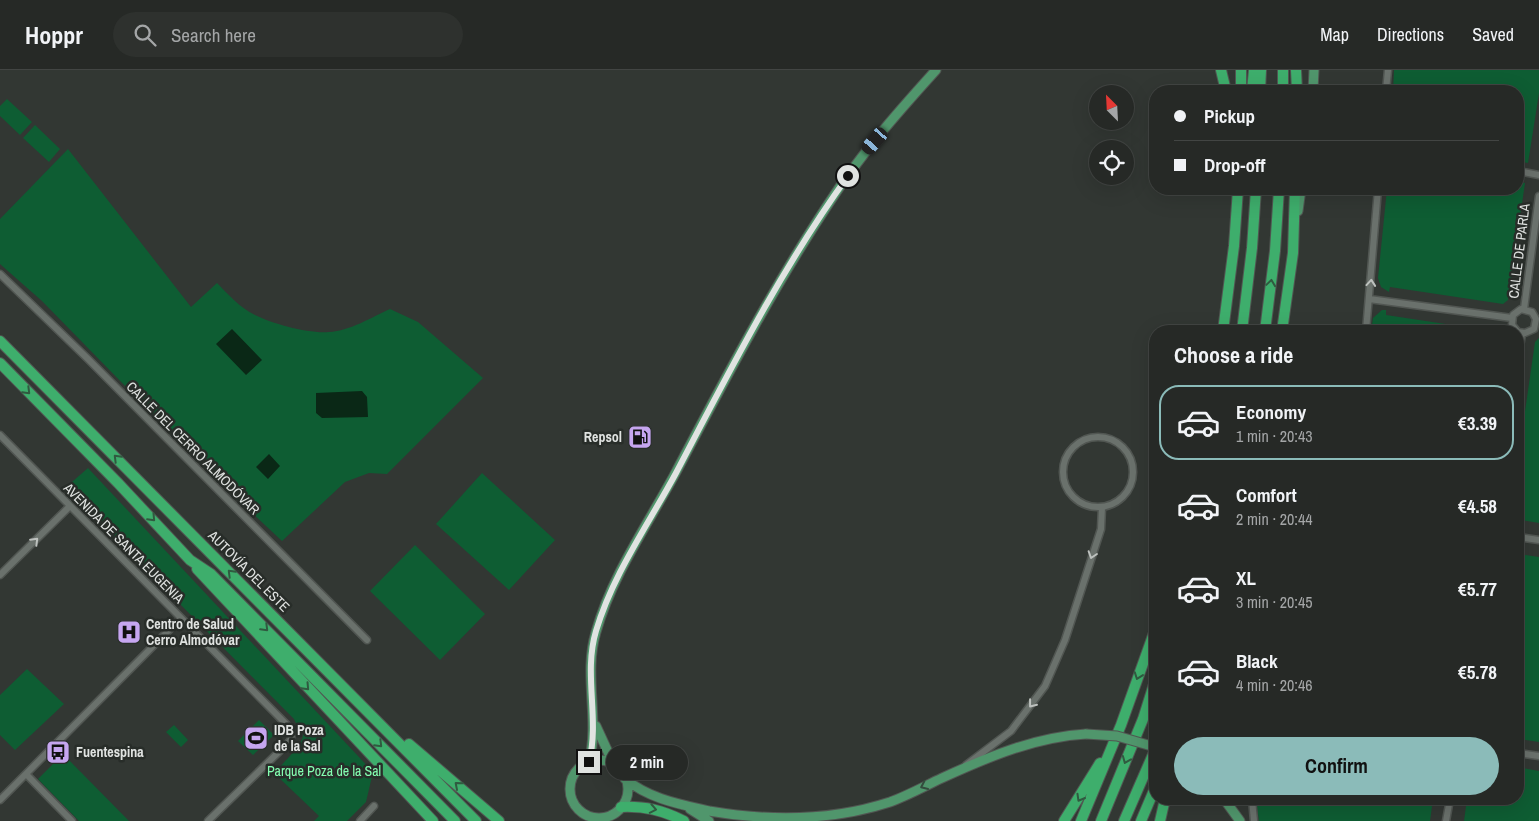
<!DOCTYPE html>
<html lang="en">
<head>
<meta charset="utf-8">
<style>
  :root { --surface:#262926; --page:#2e312e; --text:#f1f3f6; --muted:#a4a6a7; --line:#424543; --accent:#8bbbb9 }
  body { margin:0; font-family:"Archivo Narrow",sans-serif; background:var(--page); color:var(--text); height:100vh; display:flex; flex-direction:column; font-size:19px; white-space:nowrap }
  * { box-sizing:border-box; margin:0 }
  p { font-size:16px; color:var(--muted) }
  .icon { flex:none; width:28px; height:28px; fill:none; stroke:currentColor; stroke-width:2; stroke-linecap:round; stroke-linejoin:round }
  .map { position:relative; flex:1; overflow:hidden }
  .sheet { position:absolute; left:1149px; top:255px; width:375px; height:480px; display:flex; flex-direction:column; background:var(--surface); border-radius:20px; box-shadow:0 5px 20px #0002,0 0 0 1px var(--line) }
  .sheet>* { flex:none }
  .banner { position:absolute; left:1149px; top:15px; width:375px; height:110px; border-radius:20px; box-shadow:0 5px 20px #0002,0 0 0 1px var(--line); display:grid; align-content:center; height:110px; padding:0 25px; background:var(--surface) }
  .needle { width:32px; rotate:336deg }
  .controls { position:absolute; left:1089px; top:15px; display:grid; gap:10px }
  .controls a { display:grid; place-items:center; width:45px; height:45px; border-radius:50%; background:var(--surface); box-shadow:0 5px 20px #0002,0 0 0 1px var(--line); font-size:25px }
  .end { position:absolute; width:22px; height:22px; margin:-11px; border:6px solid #e0e3e1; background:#111; box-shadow:0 0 0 2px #111 }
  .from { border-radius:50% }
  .bubble { position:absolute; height:35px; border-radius:18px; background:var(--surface); box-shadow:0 5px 20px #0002,0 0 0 1px var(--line); font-size:16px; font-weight:700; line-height:35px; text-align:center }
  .car { position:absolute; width:15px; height:30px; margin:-15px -8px; border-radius:6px; box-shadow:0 0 4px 1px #0007; background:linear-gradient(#222 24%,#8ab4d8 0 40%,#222 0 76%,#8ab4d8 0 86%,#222 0) }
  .banner b { display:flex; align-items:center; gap:18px; height:48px; font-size:19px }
  .banner b+b { border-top:1px solid var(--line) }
  .banner i { width:12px; height:12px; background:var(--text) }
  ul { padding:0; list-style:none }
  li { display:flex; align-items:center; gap:15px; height:75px; margin:0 10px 8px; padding:0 15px; border:2px solid transparent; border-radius:20px }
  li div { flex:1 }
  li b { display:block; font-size:19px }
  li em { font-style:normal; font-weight:700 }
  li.active { border-color:var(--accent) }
  li>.icon { width:45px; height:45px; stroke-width:1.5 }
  h2 { padding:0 25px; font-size:22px; line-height:60px }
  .action { display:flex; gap:10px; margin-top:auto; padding:10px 25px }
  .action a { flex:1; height:58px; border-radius:30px; background:var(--accent); color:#111; font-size:20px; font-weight:700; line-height:58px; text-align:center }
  header { display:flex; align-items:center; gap:30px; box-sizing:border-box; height:70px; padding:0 25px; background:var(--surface); border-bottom:1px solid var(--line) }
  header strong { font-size:24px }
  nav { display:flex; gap:28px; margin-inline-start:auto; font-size:18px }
  .search { width:350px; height:45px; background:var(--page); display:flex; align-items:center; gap:12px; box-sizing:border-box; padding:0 18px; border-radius:28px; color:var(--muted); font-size:19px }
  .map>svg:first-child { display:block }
  .green { fill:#0e5d33 }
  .water { fill:#0a2816 }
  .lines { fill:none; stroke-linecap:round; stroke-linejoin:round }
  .minor-casing { stroke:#515652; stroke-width:9 }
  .major-casing { stroke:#515652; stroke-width:11 }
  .highway-casing { stroke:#515652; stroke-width:12 }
  .minor { stroke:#6a716c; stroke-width:6 }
  .major { stroke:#50966c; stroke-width:9 }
  .highway { stroke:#3eae6c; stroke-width:10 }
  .major-bridge-casing { stroke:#515652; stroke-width:11; stroke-linecap:butt }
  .major-bridge { stroke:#50966c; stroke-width:9 }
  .oneway { stroke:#305a40 }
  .oneway2 { stroke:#bdc1be }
  .oneway3 { stroke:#344c3d }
  .route { stroke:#e0e3e1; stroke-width:6 }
  .labels { text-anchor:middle; stroke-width:5; stroke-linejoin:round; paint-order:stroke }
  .street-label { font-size:14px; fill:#e0e3e1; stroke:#282d29 }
  .poi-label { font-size:14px; font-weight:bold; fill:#e0e3e1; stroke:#282d29; text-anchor:start }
  .park-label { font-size:14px; fill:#84feb1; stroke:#282d29 }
</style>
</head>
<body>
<header>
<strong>Hoppr</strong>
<div class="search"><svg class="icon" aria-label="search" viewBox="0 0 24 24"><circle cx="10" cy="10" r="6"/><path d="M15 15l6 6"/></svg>Search here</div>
<nav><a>Map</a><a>Directions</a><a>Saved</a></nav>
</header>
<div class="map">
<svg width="1539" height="751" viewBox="0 0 1539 751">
  <rect width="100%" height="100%" fill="#323733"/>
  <path class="green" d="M1394,0H1539V23L1528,93L1518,91V21H1393Z
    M7,29L32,52L20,65L0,46V36Z
    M35,55L60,79L49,92L23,68Z
    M68,79L191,237L217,213C228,224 240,238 255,245C273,254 310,264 329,262C350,261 372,247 390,239L418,252L483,308L387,404L369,403L345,412L282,471L215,408L42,231L0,194V149Z
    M1518,112L1525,113L1508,230L1503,234L1390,217L1389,222L1381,217L1378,208L1387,119H1518Z
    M1382,240H1386V245L1492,261H1371L1373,248Z
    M1539,268V453L1521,450L1518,444V390L1535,272Z
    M88,398L373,702L366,732L347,751H314L319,746L274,703C281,695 303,675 303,665C303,658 295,654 294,649L65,418Z
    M482,403L555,470L509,520L436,454Z
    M415,475L485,544L440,590L370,521Z
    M1518,484L1539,487V672L1518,669Z
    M27,599L64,634L15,680L0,665V625Z
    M259,650L274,665L253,685L238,671Z
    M174,655L188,670L181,677L166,662Z
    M63,684L129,751H79L38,709Z
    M1518,697L1539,701V751H1464L1467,729H1518Z
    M1256,729H1433L1430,751H1259Z"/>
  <path class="water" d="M232,259L262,290L246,305L216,274Z
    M362,321L367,327L368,347L322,348L316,343V323Z
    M269,384L280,396L268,409L256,397Z"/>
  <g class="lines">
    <g class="minor-casing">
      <path id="minor" d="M1386,21L1388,0
        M1518,101L1539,105
        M0,204L88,289L367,570
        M1369,229L1512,248
        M1524,239L1539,126
        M1366,261L1378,119
        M1517,261L1512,255L1513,245L1521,239L1532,242L1536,249L1534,259L1525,263L1518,262
        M1518,291L1522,263
        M0,365L290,658L292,664L290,671L208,751
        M1063 402a35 35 0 1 1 70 0a35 35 0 1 1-70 0Z
        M1518,467L1539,470
        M0,505L70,436
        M1518,683L1539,686
        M966,695L1011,661L1045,616L1065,570L1101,459L1102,437
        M26,704L72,751
        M1252,729L1254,751
        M0,730L181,548
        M360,751L374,736
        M1446,751L1450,729"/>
    </g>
    <g class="major-casing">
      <path id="major" d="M1313,21L1314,0
        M1298,141L1301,119
        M596,656L614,695
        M570 719a29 29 0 1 1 58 0a29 29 0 1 1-58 0Z
        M589,692C600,649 583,605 596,562C612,505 648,454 676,402C724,311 772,219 829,133C860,85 898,42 936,0
        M625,709C650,729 679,734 709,741C768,751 832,751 890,732C907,726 925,716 942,708C988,687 1035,667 1086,664
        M1224,729L1240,751
        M690,739L709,751"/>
    </g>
    <g class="highway-casing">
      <path id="highway" d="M1221,0L1226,21
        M1296,0L1297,21
        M1241,21V0
        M1252,21L1254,0
        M1260,21L1261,0
        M1283,21V0
        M1223,261L1234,176L1238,119
        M1242,261L1252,178L1256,119
        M1265,261L1275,181L1279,119
        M1282,261L1293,183L1295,119
        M0,271L476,751
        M0,293L118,413L190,490L211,504L455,751
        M197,499L433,751
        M409,674L499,751
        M621,737C645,736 662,740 684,751
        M1064,751L1100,693
        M1081,751L1121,655L1155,560
        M1101,751L1143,649L1155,611
        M1124,751L1155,680
        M1141,751L1155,718
        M1160,751L1165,729"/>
    </g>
    <use href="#minor" class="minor"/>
    <use href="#major" class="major"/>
    <use href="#highway" class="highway"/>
    <g class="major-bridge-casing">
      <path id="major-bridge" d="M1086,664L1117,666L1155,677"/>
    </g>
    <use href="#major-bridge" class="major-bridge"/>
  </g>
  <defs><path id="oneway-chevron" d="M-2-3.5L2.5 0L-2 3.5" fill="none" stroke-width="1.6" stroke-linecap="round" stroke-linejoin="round" transform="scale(1.25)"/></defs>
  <g class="oneway">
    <use href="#oneway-chevron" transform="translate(1271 213) rotate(-82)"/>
    <use href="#oneway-chevron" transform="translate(27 321) rotate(45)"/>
    <use href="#oneway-chevron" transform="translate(117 388) rotate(-135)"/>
    <use href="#oneway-chevron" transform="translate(152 448) rotate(47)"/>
    <use href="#oneway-chevron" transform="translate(231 503) rotate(-135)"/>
    <use href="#oneway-chevron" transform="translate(265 558) rotate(45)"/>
    <use href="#oneway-chevron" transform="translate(1138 606) rotate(110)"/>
    <use href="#oneway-chevron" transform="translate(306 617) rotate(47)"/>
    <use href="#oneway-chevron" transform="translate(379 674) rotate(45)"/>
    <use href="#oneway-chevron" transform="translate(1126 690) rotate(112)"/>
    <use href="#oneway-chevron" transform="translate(458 715) rotate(-139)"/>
    <use href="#oneway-chevron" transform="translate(1080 728) rotate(120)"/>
    <use href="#oneway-chevron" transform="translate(653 739) rotate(11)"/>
  </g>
  <g class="oneway2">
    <use href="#oneway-chevron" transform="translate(1371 213) rotate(-85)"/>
    <use href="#oneway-chevron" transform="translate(35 471) rotate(-45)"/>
    <use href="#oneway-chevron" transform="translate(1092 485) rotate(108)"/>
    <use href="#oneway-chevron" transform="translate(1032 634) rotate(128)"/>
  </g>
  <use class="oneway3" href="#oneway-chevron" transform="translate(924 716) rotate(155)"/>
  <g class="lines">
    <path class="route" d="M589,692C600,649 583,604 596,561C613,504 648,455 676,403C729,302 781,199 848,106"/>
  </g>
  <defs>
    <g id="fuel-square" transform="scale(1.25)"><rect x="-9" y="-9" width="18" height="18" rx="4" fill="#c6a6f0" stroke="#282d29"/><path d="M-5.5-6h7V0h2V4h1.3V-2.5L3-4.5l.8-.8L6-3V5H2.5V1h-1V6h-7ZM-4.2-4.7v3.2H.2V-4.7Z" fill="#111"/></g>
    <g id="hospital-square" transform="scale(1.25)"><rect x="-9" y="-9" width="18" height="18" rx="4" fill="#c6a6f0" stroke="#282d29"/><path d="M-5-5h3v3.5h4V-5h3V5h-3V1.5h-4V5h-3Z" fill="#111"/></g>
    <g id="stadium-square" transform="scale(1.25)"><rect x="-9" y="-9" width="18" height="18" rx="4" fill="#c6a6f0" stroke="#282d29"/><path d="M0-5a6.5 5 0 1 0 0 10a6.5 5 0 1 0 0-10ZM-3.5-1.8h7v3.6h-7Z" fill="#111"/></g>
    <g id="bus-square" transform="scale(1.25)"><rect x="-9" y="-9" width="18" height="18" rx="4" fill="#c6a6f0" stroke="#282d29"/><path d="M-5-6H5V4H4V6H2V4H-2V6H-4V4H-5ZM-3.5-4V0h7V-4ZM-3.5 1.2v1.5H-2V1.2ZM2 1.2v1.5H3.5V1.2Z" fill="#111"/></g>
  </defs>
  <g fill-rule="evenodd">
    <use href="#fuel-square" x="640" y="367"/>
    <use href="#hospital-square" x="129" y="562"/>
    <use href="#stadium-square" x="256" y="668"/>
    <use href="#bus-square" x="58" y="682"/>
  </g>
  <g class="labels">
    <g class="street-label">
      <text transform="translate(1519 181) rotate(-83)" y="5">CALLE DE PARLA</text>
      <text transform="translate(193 378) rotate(45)" y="5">CALLE DEL CERRO ALMODÓVAR</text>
      <text transform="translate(124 473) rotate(45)" y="5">AVENIDA DE SANTA EUGENIA</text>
      <text transform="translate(249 501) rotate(45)" y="5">AUTOVÍA DEL ESTE</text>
    </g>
    <g class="poi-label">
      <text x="622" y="372" text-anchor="end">Repsol</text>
      <text x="146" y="559">Centro de Salud<tspan x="146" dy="16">Cerro Almodóvar</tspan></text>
      <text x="274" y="665">IDB Poza<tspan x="274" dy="16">de la Sal</tspan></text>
      <text x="76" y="687">Fuentespina</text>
    </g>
    <g class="park-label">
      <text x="324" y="706">Parque Poza de la Sal</text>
    </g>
  </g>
</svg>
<div class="controls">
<a><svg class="needle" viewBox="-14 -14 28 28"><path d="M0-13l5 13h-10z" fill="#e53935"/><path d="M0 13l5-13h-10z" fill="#a4a6a7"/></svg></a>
<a><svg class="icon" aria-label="locate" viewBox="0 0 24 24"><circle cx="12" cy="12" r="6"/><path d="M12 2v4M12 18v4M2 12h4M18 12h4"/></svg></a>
</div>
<i class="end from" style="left:848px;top:106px"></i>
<i class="end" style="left:589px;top:692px"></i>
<div class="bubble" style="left:606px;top:675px;width:82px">2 min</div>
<i class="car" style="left:875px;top:71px;rotate:221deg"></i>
<div class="banner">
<b><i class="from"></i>Pickup</b>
<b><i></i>Drop-off</b>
</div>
<section class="sheet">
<h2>Choose a ride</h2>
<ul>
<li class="active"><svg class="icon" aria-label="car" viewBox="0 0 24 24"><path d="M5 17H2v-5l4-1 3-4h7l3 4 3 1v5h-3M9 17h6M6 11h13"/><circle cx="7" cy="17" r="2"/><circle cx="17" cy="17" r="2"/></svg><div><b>Economy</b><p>1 min · 20:43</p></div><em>€3.39</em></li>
<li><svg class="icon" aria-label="car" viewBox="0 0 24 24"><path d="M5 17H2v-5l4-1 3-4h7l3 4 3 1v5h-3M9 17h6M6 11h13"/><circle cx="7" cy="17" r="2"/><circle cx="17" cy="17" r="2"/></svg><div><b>Comfort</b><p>2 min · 20:44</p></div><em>€4.58</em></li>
<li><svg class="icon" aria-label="car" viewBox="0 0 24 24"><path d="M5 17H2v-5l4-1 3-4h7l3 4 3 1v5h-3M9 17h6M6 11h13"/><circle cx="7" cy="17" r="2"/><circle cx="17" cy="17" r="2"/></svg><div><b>XL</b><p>3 min · 20:45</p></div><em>€5.77</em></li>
<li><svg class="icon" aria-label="car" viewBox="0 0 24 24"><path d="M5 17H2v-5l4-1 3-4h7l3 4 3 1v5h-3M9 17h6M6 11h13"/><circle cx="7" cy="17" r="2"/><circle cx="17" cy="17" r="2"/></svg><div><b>Black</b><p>4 min · 20:46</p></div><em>€5.78</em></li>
</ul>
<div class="action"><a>Confirm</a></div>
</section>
</div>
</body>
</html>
